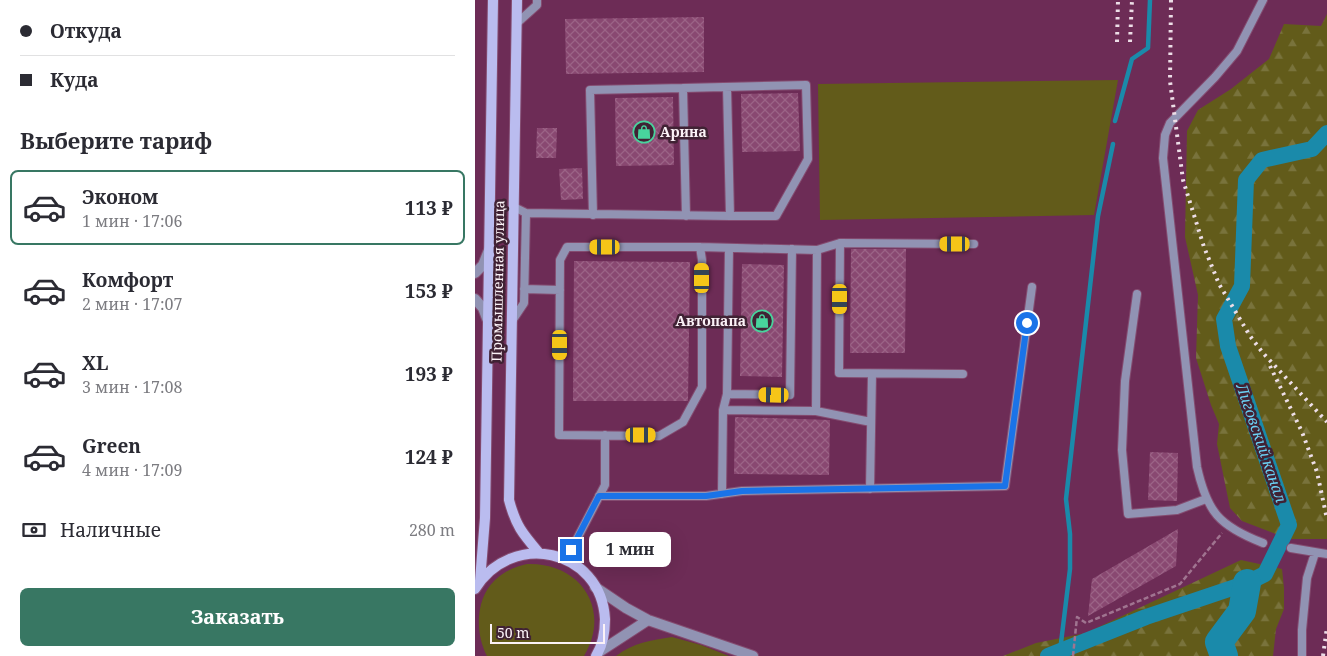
<!DOCTYPE html>
<html lang="ru">
<head>
<meta charset="utf-8">
<style>
  :root { --surface:#fff; --page:#f2f2f3; --text:#2b2b33; --muted:#7c7c81; --line:#e1e1e2; --accent:#387763 }
  body { margin:0; font-family:"Noto Serif",serif; background:var(--page); color:var(--text); height:100vh; display:flex; flex-direction:column; font-size:19px; white-space:nowrap }
  * { box-sizing:border-box; margin:0 }
  p { font-size:16px; color:var(--muted) }
  .icon { flex:none; width:28px; height:28px; fill:none; stroke:currentColor; stroke-width:2; stroke-linecap:round; stroke-linejoin:round }
  .map { position:relative; flex:1; overflow:hidden }
  .panel { display:flex; flex-direction:column; background:var(--surface); width:475px }
  .panel>* { flex:none }
  .top-card { display:grid; align-content:center; height:110px; padding:0 20px; background:var(--surface) }
  .scale { position:absolute; left:15px; bottom:12px; width:115px; box-sizing:border-box; padding-left:5px; border:2px solid #fbf2f7; border-top:0; font-size:14px; line-height:18px; white-space:nowrap; color:#fbf2f7; -webkit-text-stroke:4px #402234; paint-order:stroke }
  .end { position:absolute; width:22px; height:22px; margin:-11px; border:6px solid #1a73e8; background:#fff; box-shadow:0 0 0 2px #fff }
  .from { border-radius:50% }
  .bubble { position:absolute; height:35px; border-radius:8px; background:var(--surface); box-shadow:0 5px 20px #0002; font-size:16px; font-weight:700; line-height:35px; text-align:center }
  .car { position:absolute; width:15px; height:30px; margin:-15px -8px; border-radius:6px; box-shadow:0 0 4px 1px #0007; background:linear-gradient(#f5c518 24%,#345 0 40%,#f5c518 0 76%,#345 0 86%,#f5c518 0) }
  .top-card b { display:flex; align-items:center; gap:18px; height:48px; font-size:19px }
  .top-card b+b { border-top:1px solid var(--line) }
  .top-card i { width:12px; height:12px; background:var(--text) }
  ul { padding:0; list-style:none }
  li { display:flex; align-items:center; gap:15px; height:75px; margin:0 10px 8px; padding:0 10px; border:2px solid transparent; border-radius:8px }
  li div { flex:1 }
  li b { display:block; font-size:19px }
  li em { font-style:normal; font-weight:700 }
  li.selected { border-color:var(--accent) }
  li>.icon { width:45px; height:45px; stroke-width:1.5 }
  h2 { padding:0 20px; font-size:22px; line-height:60px }
  .pay { display:flex; align-items:center; gap:12px; height:55px; padding:0 20px; font-size:19px }
  .pay p { margin-inline-start:auto }
  .button { display:flex; gap:10px; margin-top:auto; padding:10px 20px }
  .button a { flex:1; height:58px; border-radius:8px; background:var(--accent); color:#fff; font-size:20px; font-weight:700; line-height:58px; text-align:center }
  main { display:flex; flex:1; min-height:0 }
  .map>svg:first-child { display:block }
  .green { fill:#625b1a }
  .forest { fill:url(#forest-firs) }
  .lines { fill:none; stroke-linecap:round; stroke-linejoin:round }
  .stream { stroke:#1a8aaa; stroke-width:4.5 }
  .canal { stroke:#1a8aaa; stroke-width:16 }
  .river { stroke:#1a8aaa; stroke-width:28 }
  .building { fill:url(#building-cross-hatch) }
  .lane-casing { stroke:#844c70; stroke-width:10 }
  .street-casing { stroke:#844c70; stroke-width:12 }
  .secondary-casing { stroke:#844c70; stroke-width:12 }
  .path { stroke:#a07490; stroke-width:2.5; stroke-dasharray:5 2.5; stroke-linecap:butt }
  .lane { stroke:#9193b3; stroke-width:8 }
  .street { stroke:#9193b3; stroke-width:10 }
  .secondary { stroke:#babcef; stroke-width:10 }
  .rail { stroke:#eddee7; stroke-width:4; stroke-dasharray:2.5 5; stroke-linecap:butt }
  .route { stroke:#1a73e8; stroke-width:6 }
  .labels { text-anchor:middle; stroke-width:5; stroke-linejoin:round; paint-order:stroke }
  .poi-label { font-size:14px; font-weight:bold; fill:#fbf2f7; stroke:#402234; text-anchor:start }
  .street-label { font-size:14px; fill:#fbf2f7; stroke:#402234 }
  .water-label { font-size:15px; font-style:italic; fill:#6bd1f4; stroke:#402234 }
</style>
</head>
<body>
<main>
<section class="panel">
<div class="top-card">
<b><i class="from"></i>Откуда</b>
<b><i></i>Куда</b>
</div>
<h2>Выберите тариф</h2>
<ul>
<li class="selected"><svg class="icon" aria-label="car" viewBox="0 0 24 24"><path d="M5 17H2v-5l4-1 3-4h7l3 4 3 1v5h-3M9 17h6M6 11h13"/><circle cx="7" cy="17" r="2"/><circle cx="17" cy="17" r="2"/></svg><div><b>Эконом</b><p>1 мин · 17:06</p></div><em>113 ₽</em></li>
<li><svg class="icon" aria-label="car" viewBox="0 0 24 24"><path d="M5 17H2v-5l4-1 3-4h7l3 4 3 1v5h-3M9 17h6M6 11h13"/><circle cx="7" cy="17" r="2"/><circle cx="17" cy="17" r="2"/></svg><div><b>Комфорт</b><p>2 мин · 17:07</p></div><em>153 ₽</em></li>
<li><svg class="icon" aria-label="car" viewBox="0 0 24 24"><path d="M5 17H2v-5l4-1 3-4h7l3 4 3 1v5h-3M9 17h6M6 11h13"/><circle cx="7" cy="17" r="2"/><circle cx="17" cy="17" r="2"/></svg><div><b>XL</b><p>3 мин · 17:08</p></div><em>193 ₽</em></li>
<li><svg class="icon" aria-label="car" viewBox="0 0 24 24"><path d="M5 17H2v-5l4-1 3-4h7l3 4 3 1v5h-3M9 17h6M6 11h13"/><circle cx="7" cy="17" r="2"/><circle cx="17" cy="17" r="2"/></svg><div><b>Green</b><p>4 мин · 17:09</p></div><em>124 ₽</em></li>
</ul>
<div class="pay"><svg class="icon" aria-label="cash" viewBox="0 0 24 24"><path d="M3 7h18v10H3z"/><circle cx="12" cy="12" r="2"/></svg>Наличные<p>280 m</p></div>
<div class="button"><a>Заказать</a></div>
</section>
<div class="map">
<svg width="852" height="656" viewBox="0 0 852 656">
  <defs>
    <pattern id="forest-firs" width="22" height="20" patternUnits="userSpaceOnUse" patternTransform="scale(1.25)"><rect width="22" height="20" fill="#625b1a"/><path d="M5 1l3.5 6h-7zM16 11l3.5 6h-7z" fill="#79733c"/></pattern>
    <pattern id="building-cross-hatch" width="8" height="8" patternUnits="userSpaceOnUse" patternTransform="scale(1.25)"><rect width="8" height="8" fill="#894871"/><path d="M0 0l8 8M0 8l8-8" fill="none" stroke="#9b6386"/></pattern>
  </defs>
  <rect width="100%" height="100%" fill="#6d2c56"/>
  <path class="green" d="M643,80L619,215L345,220L343,84Z
    M52,564C105,562 137,609 109,656H12C0,633 0,599 20,580C29,571 40,567 52,564Z
    M197,637L226,645L254,656H141C158,643 176,640 197,637Z"/>
  <path class="forest" d="M852,14V539H814L767,521L755,508L742,444L744,424L736,405L721,358L723,295L710,237L712,131L723,110L756,89L794,59L809,24L846,26Z
    M766,560L807,569L809,588V609L801,629L798,656H528L561,643L611,633Z"/>
  <g class="lines">
    <path class="stream" d="M640,121L657,59L673,48L675,0
      M585,651L595,569V534L591,499L623,216L638,144"/>
    <path class="canal" d="M573,656L671,617L772,583L790,574L814,525L753,346L749,319L767,286L771,180L787,160L837,149L852,133"/>
    <path class="river" d="M749,656L744,642L767,611L772,583"/>
  </g>
  <path class="building" d="M229,17V72L91,74L90,19Z
    M323,93L325,151L267,152L266,94Z
    M198,97L199,165L141,166L140,98Z
    M62,128H82L81,158H61Z
    M107,168L108,199L86,200L84,169Z
    M376,249H431L430,353H375Z
    M99,261L215,262L213,401H98Z
    M267,264L309,265L307,377L265,376Z
    M260,417L355,420L354,475L259,474Z
    M675,452L703,453L702,501L673,500Z
    M703,529L701,566L613,616L617,579Z"/>
  <g class="lines">
    <g class="lane-casing">
      <path id="lane" d="M788,0L762,51L740,77L695,123L690,135L688,158L722,467C732,512 744,526 788,543
        M42,23L62,5V0
        M252,87L255,216
        M51,213L255,216H301L333,159L331,85L208,88
        M118,215L115,90L208,88L211,216
        M225,247L227,260V387L208,422L184,436L84,435L85,260L92,247H225L342,250L365,243
        M254,248L252,394L315,395L317,249
        M49,289L85,290
        M662,294L650,381L647,450L653,514L702,510L731,499
        M37,321L49,303L51,213L39,207
        M488,374L364,373L365,243L499,244
        M248,410L341,411L396,422
        M341,411L342,250
        M395,489L397,374
        M247,494L248,410L252,394
        M124,496H231L267,491L530,486L557,287
        M816,548L852,554
        M91,560L130,485V435
        M827,656V630L832,578L840,553"/>
    </g>
    <g class="street-casing">
      <path id="street" d="M0,273L8,265L14,250
        M0,299L8,308L13,321
        M120,587L151,608L173,620L278,656
        M124,652L173,620"/>
    </g>
    <g class="secondary-casing">
      <path id="secondary" d="M42,0L34,500C41,526 47,533 64,553
        M5,581L10,518L18,0
        M0,589C36,530 126,548 130,619C130,632 128,645 121,656"/>
    </g>
    <path class="path" d="M598,656L602,617L611,623L705,584L747,533"/>
    <use href="#lane" class="lane"/>
    <use href="#street" class="street"/>
    <use href="#secondary" class="secondary"/>
    <path class="rail" d="M696,0L695,81L703,142L708,180L729,247L744,284L775,336L788,353L852,422
      M642,42L643,0
      M655,42L657,0
      M795,366L827,432L842,472L852,519
      M848,656L852,627"/>
  </g>
  <g class="lines">
    <path class="route" d="M96,550L124,496H231L267,491L530,486L552,323"/>
  </g>
  <defs>
    <g id="shop-ring" transform="scale(1.125)"><circle r="9.5" fill="#402234" stroke="#48d49d" stroke-width="1.5"/><path d="M-5-2.5h2.3a2.7 3.5 0 0 1 5.4 0H5L5.5 6h-11ZM-1.5-2.5h3a1.5 2.3 0 0 0-3 0Z" fill="#48d49d"/></g>
  </defs>
  <g fill-rule="evenodd">
    <use href="#shop-ring" x="169" y="132"/>
    <use href="#shop-ring" x="287" y="321"/>
  </g>
  <g class="labels">
    <g class="poi-label">
      <text x="185" y="137">Арина</text>
      <text x="271" y="326" text-anchor="end">Автопапа</text>
    </g>
    <g class="street-label">
      <text transform="translate(23 281) rotate(-89)" y="5">Промышленная улица</text>
    </g>
    <g class="water-label">
      <text transform="translate(786 443) rotate(71)" y="5">Лиговский канал</text>
    </g>
  </g>
</svg>
<div class="scale">50 m</div>
<i class="end from" style="left:552px;top:323px"></i>
<i class="end" style="left:96px;top:550px"></i>
<div class="bubble" style="left:114px;top:532px;width:82px">1 мин</div>
<i class="car" style="left:480px;top:244px;rotate:270deg"></i>
<i class="car" style="left:130px;top:247px;rotate:270deg"></i>
<i class="car" style="left:227px;top:278px;rotate:0deg"></i>
<i class="car" style="left:365px;top:299px;rotate:180deg"></i>
<i class="car" style="left:85px;top:345px;rotate:180deg"></i>
<i class="car" style="left:299px;top:395px;rotate:271deg"></i>
<i class="car" style="left:166px;top:435px;rotate:90deg"></i>
</div>
</main>
</body>
</html>
